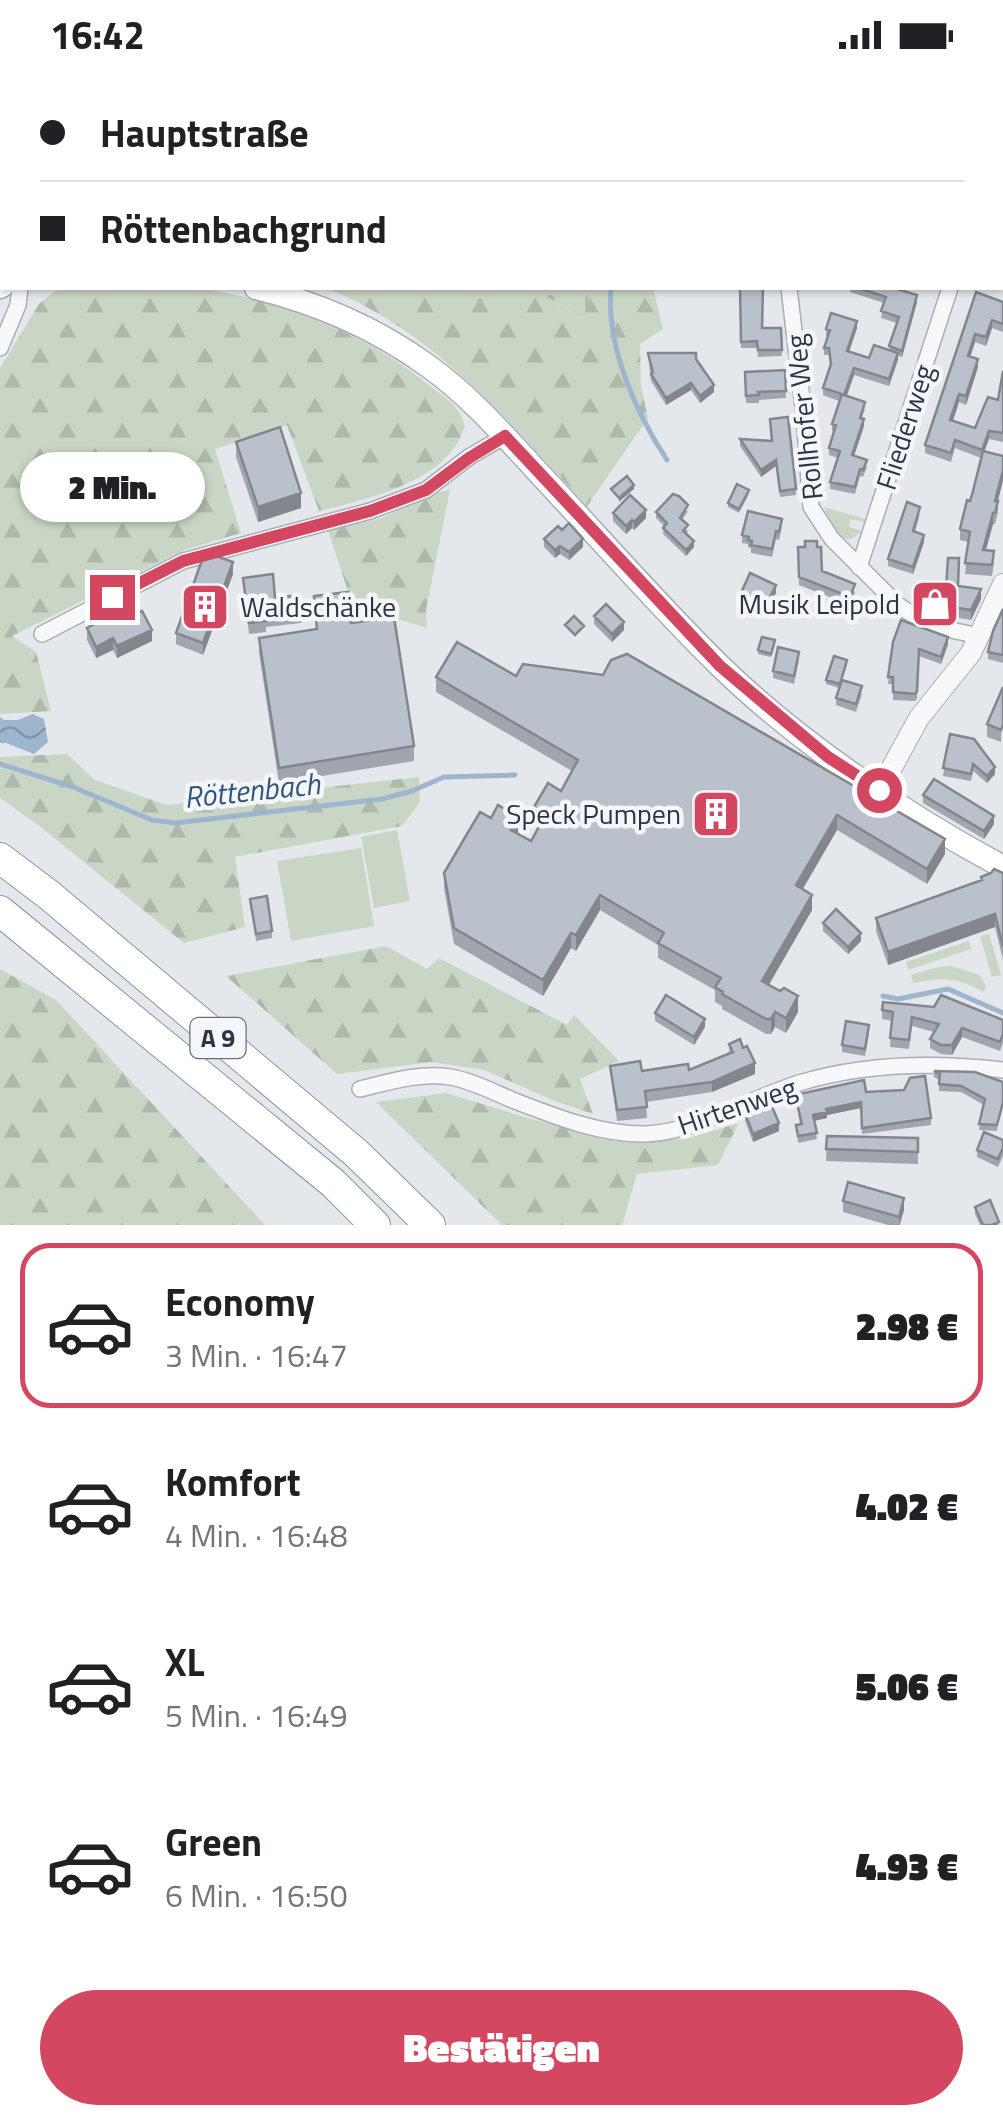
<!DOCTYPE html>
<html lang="de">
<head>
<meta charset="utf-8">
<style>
  :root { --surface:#fff; --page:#f6f6f6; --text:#202124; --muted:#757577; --line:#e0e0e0; --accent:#d34761 }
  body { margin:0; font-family:"Titillium Web",sans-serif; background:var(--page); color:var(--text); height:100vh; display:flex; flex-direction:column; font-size:38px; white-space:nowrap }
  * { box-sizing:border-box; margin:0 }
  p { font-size:32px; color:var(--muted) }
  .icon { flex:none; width:55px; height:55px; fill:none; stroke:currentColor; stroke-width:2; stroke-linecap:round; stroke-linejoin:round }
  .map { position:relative; height:1155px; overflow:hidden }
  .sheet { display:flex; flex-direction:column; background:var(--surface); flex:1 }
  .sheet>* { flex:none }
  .hud { position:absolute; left:0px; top:0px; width:1005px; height:220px; box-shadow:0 2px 8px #0004; display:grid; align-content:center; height:220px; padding:0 40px; background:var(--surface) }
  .end { position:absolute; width:45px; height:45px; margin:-22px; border:12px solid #d34761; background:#fff; box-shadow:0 0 0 5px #fff }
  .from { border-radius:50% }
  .bubble { position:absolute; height:70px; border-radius:35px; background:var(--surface); box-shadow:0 2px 8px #0004; font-size:32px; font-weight:800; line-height:70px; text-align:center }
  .hud b { display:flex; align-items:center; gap:35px; height:95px; font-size:38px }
  .hud b+b { border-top:2px solid var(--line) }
  .hud i { width:25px; height:25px; background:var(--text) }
  ul { padding:18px 0 0; list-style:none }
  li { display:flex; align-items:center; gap:30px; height:165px; margin:0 20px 15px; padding:0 20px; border:5px solid transparent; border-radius:30px }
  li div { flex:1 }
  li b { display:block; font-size:38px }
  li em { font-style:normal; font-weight:800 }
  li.active { border-color:var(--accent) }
  li>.icon { width:90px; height:90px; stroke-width:1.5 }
  .primary-button { display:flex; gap:20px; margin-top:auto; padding:20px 40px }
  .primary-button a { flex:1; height:115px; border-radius:60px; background:var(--accent); color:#fff; font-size:40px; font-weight:800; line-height:115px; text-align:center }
  .status { display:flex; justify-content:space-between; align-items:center; height:70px; padding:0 50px; background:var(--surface); direction:ltr }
  .status svg { height:28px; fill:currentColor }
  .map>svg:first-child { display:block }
  .green { fill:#cad6c5 }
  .forest { fill:url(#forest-firs) }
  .cemetery { fill:url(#cemetery-stones) }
  .water { fill:url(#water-waves) }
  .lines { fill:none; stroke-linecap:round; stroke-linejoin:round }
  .stream { stroke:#9eb6cd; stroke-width:5 }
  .minor-casing { stroke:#a9aeb7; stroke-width:18 }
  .tertiary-casing { stroke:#a9aeb7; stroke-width:22 }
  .secondary-casing { stroke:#a9aeb7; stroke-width:25 }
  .motorway-casing { stroke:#8b95a3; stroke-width:32 }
  .minor { stroke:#f7f8fa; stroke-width:15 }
  .tertiary { stroke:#f7f8fa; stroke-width:20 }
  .secondary { stroke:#fff; stroke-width:22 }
  .motorway { stroke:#fff; stroke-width:30 }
  .wall { fill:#a1a6ae }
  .shaded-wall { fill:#83878d }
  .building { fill:#bbc1ca; stroke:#83878d; stroke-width:2.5 }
  .route { stroke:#d34761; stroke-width:12 }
  .labels { text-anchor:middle; stroke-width:9; stroke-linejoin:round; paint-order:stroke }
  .shield { fill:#f4f6f9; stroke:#676f7b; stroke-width:2.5 }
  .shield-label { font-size:25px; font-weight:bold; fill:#2b3545 }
  .street-label { font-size:28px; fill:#2b3545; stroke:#f4f6f9 }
  .poi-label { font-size:28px; fill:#2b3545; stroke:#f4f6f9; text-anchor:end }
  .water-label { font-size:30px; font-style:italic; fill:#33567b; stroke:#f4f6f9 }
</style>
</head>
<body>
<div class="status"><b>16:42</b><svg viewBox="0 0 49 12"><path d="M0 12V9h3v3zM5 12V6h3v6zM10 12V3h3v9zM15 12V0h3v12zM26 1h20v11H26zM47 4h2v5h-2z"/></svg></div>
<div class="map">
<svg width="1003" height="1155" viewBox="0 0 1003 1155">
  <defs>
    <pattern id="forest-firs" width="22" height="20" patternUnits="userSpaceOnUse" patternTransform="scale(2.5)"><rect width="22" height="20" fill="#cad6c5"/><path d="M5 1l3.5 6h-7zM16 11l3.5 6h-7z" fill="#aeb8ab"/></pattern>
    <pattern id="cemetery-stones" width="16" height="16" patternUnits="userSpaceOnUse" patternTransform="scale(2.5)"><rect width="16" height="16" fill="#cad6c5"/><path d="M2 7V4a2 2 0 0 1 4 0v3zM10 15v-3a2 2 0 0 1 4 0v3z" fill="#aeb8ab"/></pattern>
    <pattern id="water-waves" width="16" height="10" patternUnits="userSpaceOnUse" patternTransform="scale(2.5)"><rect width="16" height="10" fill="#9eb6cd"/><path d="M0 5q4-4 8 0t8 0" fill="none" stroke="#8195a8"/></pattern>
  </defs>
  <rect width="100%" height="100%" fill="#e4e7ec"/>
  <path class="green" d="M824,437L865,449L864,452L850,449L849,457L862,461L851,469C834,469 830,450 824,437Z
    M397,760L410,831L374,838L361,767Z
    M361,778L374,856L291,871L277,791Z
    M989,864L1001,905L992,907L980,866Z
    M969,871L971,879L908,900L906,892Z
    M951,896L980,905L986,916L984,922C957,907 943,907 913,913L911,905L938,897Z"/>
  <path class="forest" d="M84,218C119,218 166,213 199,218C282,231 367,263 431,317C449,331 458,334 465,356C462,363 459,372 454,378C428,415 361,431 319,441L287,355L215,379L241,463L184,480L12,566L36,582L51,641L0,644V298L39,234L55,221Z
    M326,218H532L583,249L590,218H653L663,259L640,274L641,316L648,348L587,436C509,352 435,261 326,218Z
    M450,420L426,540L427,558L394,548L359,555L328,460L382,448L433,423Z
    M67,684L95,710L167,735L419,707L420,732L402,756L235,787L245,857L184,873L38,755L0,728V687Z
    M386,876L427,899L439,888L567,955L574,945L619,991L580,1009L593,1044L555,1031L484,1000L432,992L337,1004L226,906Z
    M0,899L56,930L265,1155H0Z
    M446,1023L531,1049L616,1071L685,1069L739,1053L718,1095L637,1104L622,1155H502L376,1032Z"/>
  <path class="cemetery" d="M332,0H634L635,2H330Z
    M532,218H590L584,249Z"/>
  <path class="water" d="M33,644L44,649L48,672L34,684L6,673H0V647L4,650H18Z"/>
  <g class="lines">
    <path class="stream" d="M611,218C606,276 635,341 667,390
      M0,694L73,717L152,750L175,753L382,729L412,721L444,707L515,705
      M883,926L898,929L948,919L1003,943"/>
    <g class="minor-casing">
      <path id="minor" d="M47,2L48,0
        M0,95H2
        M789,218L804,346L811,437L832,469L898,535L928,555L979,566
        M0,278L18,235L20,218
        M859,497L950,218
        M42,564L183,491L370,441L426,420L469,387L505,366
        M360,1019C389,1012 421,1002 450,1007C473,1011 493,1022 515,1031C556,1047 602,1065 647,1064C696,1062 752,1028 799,1013C865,993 935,992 1003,1000"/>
    </g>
    <g class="tertiary-casing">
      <path id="tertiary" d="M879,721L919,648L971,583L1003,514"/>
    </g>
    <g class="secondary-casing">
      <path id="secondary" d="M0,217L2,216
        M256,218C317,233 377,259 428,296C469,325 503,364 537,401C598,466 656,533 719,595C798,672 906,745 1003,797"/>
    </g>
    <g class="motorway-casing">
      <path id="motorway" d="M0,788L49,825L356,1083L430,1155
        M0,841L333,1113L375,1155"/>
    </g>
    <use href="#minor" class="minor"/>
    <use href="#tertiary" class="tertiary"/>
    <use href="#secondary" class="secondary"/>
    <use href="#motorway" class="motorway"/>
  </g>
  <path class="wall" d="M740,218L762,258H781L782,286L758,287L757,278H741Z
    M848,218H894L917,232L902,287L898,286L889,316L854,305L847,326L865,339L862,348L864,356L854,385L867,397L863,407L860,406L855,424L830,419V412L838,388L829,385V378L834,362L832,361V354L839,331L823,325V318L830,295L829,285H824V278L828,266H826V259L857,258L849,281L869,288L889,280L897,253L881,248L884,233L850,222V218Z
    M976,222L1003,232V262L992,258L986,276L975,272L970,287L978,297L966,335L959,332L953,351L975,358L998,330L1003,301V372L989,369L984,381L998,431V442L995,454H993L986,480L994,492L992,506L965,504L968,472L960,470V459L972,425L981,388L955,378L951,392L925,383V375Z
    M648,283L696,289L714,322L700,333L691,320L666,335L651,311Z
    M785,300L786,328L759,330V333H746L745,302Z
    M740,369L772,371L796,419V425L780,427L776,396L761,407L740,376Z
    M236,372L301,438L258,452L236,387Z
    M749,424L739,443L728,437V433Z
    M688,441L682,450L688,462L686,464L694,477L686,486L663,464L664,456L656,448V442Z
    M613,443L646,448L634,460L632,458L626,464L613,451Z
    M920,444L915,462L924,472L913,504L888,496V489Z
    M782,457L779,470L776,469L772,487L751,483V478L748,477V474L742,473V465Z
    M544,469L583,477L569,490L560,484L555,488L544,477Z
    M798,477H817L822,501L855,522L850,535L799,515Z
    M233,504L203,585L176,574V563Z
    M243,508L301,542V553L266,557V562L249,564Z
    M958,516L981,529L971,550L932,544L915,533V522Z
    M741,523H776L766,542L741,531Z
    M314,526L351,553L414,676V691L279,713L259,583V568L316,559Z
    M99,539L131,547L152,571L117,588L113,580L96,588L87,570V558L100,552Z
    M1003,539V593L988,589V582Z
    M594,546L624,560L612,572L594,554Z
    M893,572L948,574L941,594L919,586L917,629L915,631L893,630V614H888Z
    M775,574L771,587L758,584V580Z
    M799,590L794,614L773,608V601Z
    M847,594L842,610L862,624L856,642L836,635V628L839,618L826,614V610Z
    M516,606L945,784L927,814L837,760L803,819L812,840L769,915L798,942L786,963L775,957L771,964H766L722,939V936L715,932V920L658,888V875L600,840L576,881L571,878L543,926L454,874L444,818V803L518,762L517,763L531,771L540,756L534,752V737L561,721L572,701L436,622V607Z
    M1003,617L1001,672L987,667V654Z
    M950,664L995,704L987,713L973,701L971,711L943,706Z
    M923,725L994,754L984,769L923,733Z
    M1003,803V890L995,857L888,895L876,861V848L981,810V807Z
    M250,829L272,861V868L256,871Z
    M823,853L861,871L848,884L823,861Z
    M882,940L1003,950V973L1000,981L962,967L952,985L941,984L930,978V969L934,962L912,956L909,979L890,977L892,951L882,949Z
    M655,943L705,957L694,975L655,951Z
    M869,963L865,986L842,982V975Z
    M729,974L755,1004L712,1022L646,1032L647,1048L617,1051L610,996L642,1001L689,1000L729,983Z
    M934,1001L1003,1012L997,1061L979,1060L984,1035L961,1022L939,1021V1010L934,1007Z
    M866,1022L931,1048V1055L862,1064L861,1038L827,1045V1048L814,1051L817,1069L798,1073L796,1055L800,1054L795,1025Z
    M745,1043L779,1061L753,1072L745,1051Z
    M827,1066L918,1068V1094L826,1091Z
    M1003,1070V1086L998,1097L977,1087V1080Z
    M843,1131L904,1140L900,1155H888L843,1142Z
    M975,1137L999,1155H980L975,1144Z"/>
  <path class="shaded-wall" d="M917,225V232L902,287V281Z
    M992,250V258L986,276V267Z
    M857,251V258L847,288V281Z
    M975,264V272L968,294V286Z
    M898,283V290L889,316V309Z
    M978,289V297L966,335V326Z
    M854,298V305L844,332V325Z
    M691,313V320L666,335V328Z
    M714,315V322L700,333V326Z
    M959,324V332L950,359V350Z
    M864,349V356L852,392V385Z
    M989,361V369L982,388V380Z
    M776,390V396L761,407V400Z
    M1003,400V411L995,442V431Z
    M634,415V419L619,432V428Z
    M301,423V438L258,452V437Z
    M646,440V448L634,460V452Z
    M993,443V454L983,490V480Z
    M632,450V458L626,464V456Z
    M924,465V472L913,504V497Z
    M583,469V477L569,490V482Z
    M694,471V477L686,486V480Z
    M560,476V484L555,488V480Z
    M233,492V504L203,585V573Z
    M776,515V523L766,542V535Z
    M981,519V529L971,550V540Z
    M624,552V560L612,572V564Z
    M152,560V571L117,588V576Z
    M948,567V574L941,594V587Z
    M113,568V580L96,588V577Z
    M995,697V704L987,713V706Z
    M837,745V760L796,830V815Z
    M994,746V754L984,769V761Z
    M518,747V762L511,775V760Z
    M945,769V784L927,814V799Z
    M600,825V840L576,881V865Z
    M812,825V840L762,926V911Z
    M995,844V857L888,895V882Z
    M571,863V878L543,926V910Z
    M861,863V871L848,884V877Z
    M798,926V942L786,963V948Z
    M775,942V957L771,964V949Z
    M705,949V957L694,975V967Z
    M962,958V967L952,985V975Z
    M755,993V1004L712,1022V1012Z
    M861,1032V1038L827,1045V1048L813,1051V1045L826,1039Z
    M779,1053V1061L753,1072V1064Z
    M904,1128V1140L899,1155V1147Z"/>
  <path class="building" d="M0,0H4L1,6L2,37L0,36Z
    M97,0H113L112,2H103Z
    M951,0H985L992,2H958Z
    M740,218H763L762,258H781L782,280H758L757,271L741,272Z
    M858,218H894L917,225L902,281L889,276L899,247L881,241L886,227Z
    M976,222L1003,232V254L992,250L986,267L975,264L968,286L978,289L966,326L959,324L950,350L975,358L988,327L998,330L1003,301V363L989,361L982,380L955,370L951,383L925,375Z
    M831,243L857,251L847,281L869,288L874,275L898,283L889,309L854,298L844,325L865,332L860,348L864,349L852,385L867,390L863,400L860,399L855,417L830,412L840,381L829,378L836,355L832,354L842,324L823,318L831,294L829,278H824L830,260L826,259Z
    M648,283H696V289L714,315L700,326L691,313L666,328L651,304L653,303Z
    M785,300L786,321L758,322L759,325L746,326L745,302Z
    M788,347L796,419L780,421L776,390L761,400L740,369L772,371L770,349Z
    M280,357L301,423L258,437L236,372Z
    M983,381L1003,386V400L995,431H998L995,443H993L983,480L994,481L992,495L965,493L970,462L960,459L967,430L970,431L972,425Z
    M627,406L634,415L619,428L611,419Z
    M737,414L749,420L739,439L728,433Z
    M673,424L679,426L688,435L680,448L688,455L683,461L694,471L686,480L663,458L667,453L656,442Z
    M630,425L646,440L634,452L632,450L626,456L613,443Z
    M907,432L920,437L913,461L924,465L913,497L888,489Z
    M748,441L782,449L779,462L776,461L772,479L751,475L752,471L748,470L749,467L742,465Z
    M569,453L583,469L569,482L560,476L555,480L544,469L558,456L562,460Z
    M805,471H817V477H821L822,501L855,514L850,527L799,507L798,477H805Z
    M213,485L233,492L203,573L176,563L202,490Z
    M948,488H959L958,516L981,519L971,540L932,534L915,522L916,514L946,518Z
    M750,503L776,515L766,535L741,523Z
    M273,504L275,528L299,525L301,542L265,546L266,551L249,553L243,508Z
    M348,522L351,553L394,547L414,676L279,698L259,568L317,559L314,526Z
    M122,528L131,547L142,541L152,560L117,576L113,568L96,577L87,558L104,549L99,539Z
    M606,534L624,552L612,564L594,546Z
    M1003,539V585L988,582L993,561Z
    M574,546L584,556L575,565L565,555Z
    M901,550L948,567L941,587L919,579L917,621L915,624L893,622V607H888L893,572Z
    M762,567L775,570L771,584L758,580Z
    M457,572L516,606L523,594L603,605L611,590L627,584L945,769L927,799L837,745L796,815L812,825L762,911L780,921L784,918L798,926L786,948L775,942L771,949H766L722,924L723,922L715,917L721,908L658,873L664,863L600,825L576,865L571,863L543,910L454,858L444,803L480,742L491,748L498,735L518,747L511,760L531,771L546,744L534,737L548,713L561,721L578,690L436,607Z
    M778,577L799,582L794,606L773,601Z
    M834,586L847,590L840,614L826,610Z
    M842,610L862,616L856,634L836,628Z
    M1003,617V655L1001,660L987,654Z
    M950,664L974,669L995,697L987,706L973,694L971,704L943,698Z
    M934,709L994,746L984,761L923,725Z
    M994,799L1003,803V877L995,844L888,882L876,848L982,810L981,807L991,803Z
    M267,826L272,861L256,864L250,829Z
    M836,839L861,863L848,877L823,853Z
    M666,925L705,949L694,967L655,943Z
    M941,925L1003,950V964L1000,972L962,958L952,975H941L930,969L939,954L912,947L909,970L890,968L893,942L882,940L883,932L934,937Z
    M846,951L869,955L865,979L842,975Z
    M740,969L743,978L747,976L755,993L712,1012L645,1021L647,1037L617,1040L610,996L640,991L642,1001L688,994L689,1000L733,982L729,974Z
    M934,1001L975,1002L1003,1012V1032L997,1055L979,1054L985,1029L961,1016L939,1014L940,1004Z
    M925,1006L931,1048L862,1058L861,1032L826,1039L827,1042L813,1045L817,1063L798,1066L796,1055L802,1054L795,1025L864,1010L866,1022L904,1020L910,1008Z
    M770,1032L779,1053L753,1064L745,1043Z
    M984,1062L1003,1070V1078L998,1089L977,1080Z
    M827,1066L918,1068V1082L826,1079Z
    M848,1112L904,1128L899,1147L843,1131Z
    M990,1130L999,1152L992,1155H983L975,1137Z"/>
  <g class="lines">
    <path class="route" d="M112,527L183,491L370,441L426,420L469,388L505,366L720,596L828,687L879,720"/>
  </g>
  <defs>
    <g id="shop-square" transform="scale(2.5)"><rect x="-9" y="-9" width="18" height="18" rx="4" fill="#d34761" stroke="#f4f6f9"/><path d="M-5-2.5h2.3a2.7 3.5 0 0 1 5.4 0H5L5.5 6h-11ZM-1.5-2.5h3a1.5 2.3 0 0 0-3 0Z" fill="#fff"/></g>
    <g id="building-square" transform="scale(2.5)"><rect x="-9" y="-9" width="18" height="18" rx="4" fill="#d34761" stroke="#f4f6f9"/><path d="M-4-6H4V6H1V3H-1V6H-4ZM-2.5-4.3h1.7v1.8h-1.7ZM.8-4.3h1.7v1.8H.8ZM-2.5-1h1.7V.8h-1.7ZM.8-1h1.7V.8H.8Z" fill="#fff"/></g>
  </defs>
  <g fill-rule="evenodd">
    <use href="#shop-square" x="935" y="534"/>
    <use href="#building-square" x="205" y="537"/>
    <use href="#building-square" x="716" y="744"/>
  </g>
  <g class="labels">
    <rect class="shield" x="190.5" y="948" width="55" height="40" rx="8"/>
    <g class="shield-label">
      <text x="218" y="977">A 9</text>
    </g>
    <g class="street-label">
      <text transform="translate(804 347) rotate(-96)" y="10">Rollhofer Weg</text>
      <text transform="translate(905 357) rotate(-72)" y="10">Fliederweg</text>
      <text transform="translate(737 1036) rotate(-19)" y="10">Hirtenweg</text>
    </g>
    <g class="poi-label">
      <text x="900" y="544">Musik Leipold</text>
      <text x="240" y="547" text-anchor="start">Waldschänke</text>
      <text x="681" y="754">Speck Pumpen</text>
    </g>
    <g class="water-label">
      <text transform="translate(252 721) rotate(-6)" y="10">Röttenbach</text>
    </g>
  </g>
</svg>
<i class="end from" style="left:879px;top:720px"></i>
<i class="end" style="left:112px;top:527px"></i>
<div class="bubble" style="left:20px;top:382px;width:185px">2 Min.</div>
<div class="hud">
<b><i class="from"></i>Hauptstraße</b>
<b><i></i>Röttenbachgrund</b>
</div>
</div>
<section class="sheet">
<ul>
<li class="active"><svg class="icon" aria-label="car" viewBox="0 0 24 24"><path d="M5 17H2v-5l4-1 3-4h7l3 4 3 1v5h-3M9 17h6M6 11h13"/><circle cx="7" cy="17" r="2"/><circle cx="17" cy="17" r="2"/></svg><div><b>Economy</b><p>3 Min. · 16:47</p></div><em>2.98 €</em></li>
<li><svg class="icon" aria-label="car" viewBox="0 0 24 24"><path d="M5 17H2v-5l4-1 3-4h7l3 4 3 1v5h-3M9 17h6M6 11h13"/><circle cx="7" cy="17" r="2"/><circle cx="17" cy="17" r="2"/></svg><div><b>Komfort</b><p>4 Min. · 16:48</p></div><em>4.02 €</em></li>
<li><svg class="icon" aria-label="car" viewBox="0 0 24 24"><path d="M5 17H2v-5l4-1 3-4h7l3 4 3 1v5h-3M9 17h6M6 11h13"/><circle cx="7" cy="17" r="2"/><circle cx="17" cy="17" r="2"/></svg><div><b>XL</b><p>5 Min. · 16:49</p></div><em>5.06 €</em></li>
<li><svg class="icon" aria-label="car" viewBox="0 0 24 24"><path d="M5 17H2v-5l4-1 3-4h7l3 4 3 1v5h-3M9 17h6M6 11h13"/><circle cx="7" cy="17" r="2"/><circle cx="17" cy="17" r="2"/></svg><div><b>Green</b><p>6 Min. · 16:50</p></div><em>4.93 €</em></li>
</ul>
<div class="primary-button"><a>Bestätigen</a></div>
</section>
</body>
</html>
